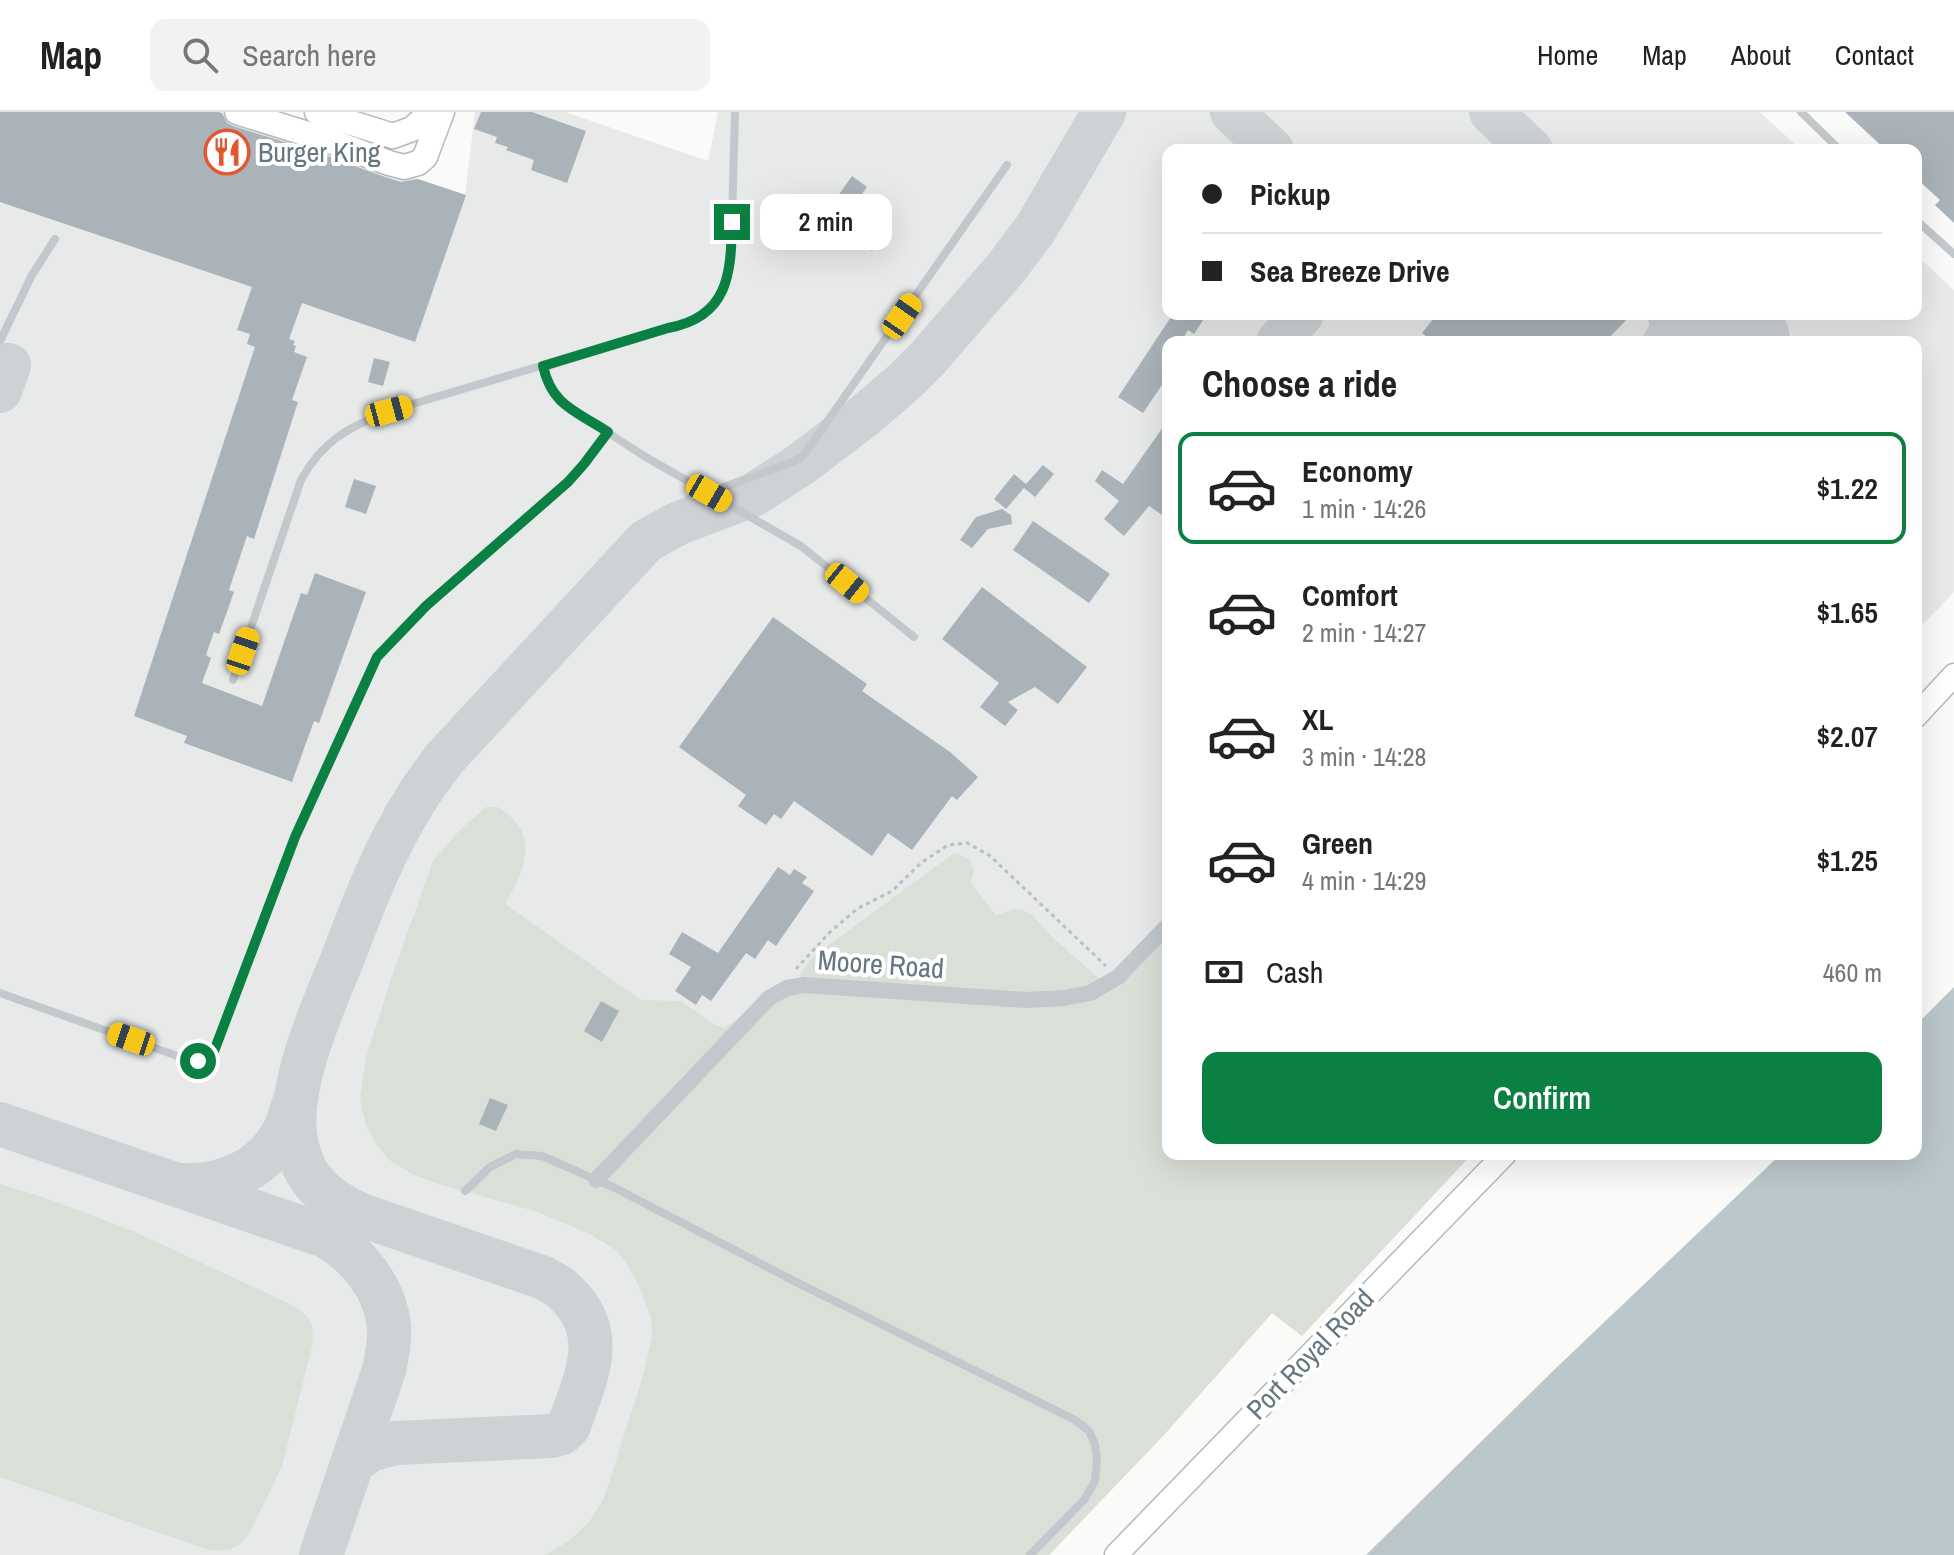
<!DOCTYPE html>
<html lang="en">
<head>
<meta charset="utf-8">
<style>
  :root { --surface:#fff; --page:#f2f2f2; --text:#222; --muted:#767676; --line:#e0e0e0; --accent:#0b8043 }
  body { margin:0; font-family:"Archivo Narrow",sans-serif; background:var(--page); color:var(--text); height:100vh; display:flex; flex-direction:column; font-size:30px; white-space:nowrap }
  * { box-sizing:border-box; margin:0 }
  p { font-size:26px; color:var(--muted) }
  .icon { flex:none; width:44px; height:44px; fill:none; stroke:currentColor; stroke-width:2; stroke-linecap:round; stroke-linejoin:round }
  .map { position:relative; flex:1; overflow:hidden }
  .sheet { position:absolute; left:1162px; top:224px; width:760px; height:824px; display:flex; flex-direction:column; background:var(--surface); border-radius:16px; box-shadow:0 8px 32px #0002 }
  .sheet>* { flex:none }
  .banner { position:absolute; left:1162px; top:32px; width:760px; height:176px; border-radius:16px; box-shadow:0 8px 32px #0002; display:grid; align-content:center; height:176px; padding:0 40px; background:var(--surface) }
  .end { position:absolute; width:36px; height:36px; margin:-18px; border:10px solid #0b8043; background:#fff; box-shadow:0 0 0 4px #fff }
  .from { border-radius:50% }
  .bubble { position:absolute; height:56px; border-radius:16px; background:var(--surface); box-shadow:0 8px 32px #0002; font-size:26px; font-weight:600; line-height:56px; text-align:center }
  .car { position:absolute; width:24px; height:48px; margin:-24px -12px; border-radius:10px; box-shadow:0 0 6px 2px #0007; background:linear-gradient(#f5c518 24%,#345 0 40%,#f5c518 0 76%,#345 0 86%,#f5c518 0) }
  .banner b { display:flex; align-items:center; gap:28px; height:76px; font-size:30px }
  .banner b+b { border-top:2px solid var(--line) }
  .banner i { width:20px; height:20px; background:var(--text) }
  ul { padding:0; list-style:none }
  li { display:flex; align-items:center; gap:24px; height:112px; margin:0 16px 12px; padding:0 24px; border:4px solid transparent; border-radius:16px }
  li div { flex:1 }
  li b { display:block; font-size:30px }
  li em { font-style:normal; font-weight:600 }
  li.current { border-color:var(--accent) }
  li>.icon { width:72px; height:72px; stroke-width:1.5 }
  h2 { padding:0 40px; font-size:36px; line-height:96px }
  .pay { display:flex; align-items:center; gap:20px; height:88px; padding:0 40px; font-size:30px }
  .pay p { margin-inline-start:auto }
  .cta { display:flex; gap:16px; margin-top:auto; padding:16px 40px }
  .cta a { flex:1; height:92px; border-radius:16px; background:var(--accent); color:#fff; font-size:32px; font-weight:600; line-height:92px; text-align:center }
  header { display:flex; align-items:center; gap:48px; box-sizing:border-box; height:112px; padding:0 40px; background:var(--surface); border-bottom:2px solid var(--line) }
  header strong { font-size:38px }
  nav { display:flex; gap:44px; margin-inline-start:auto; font-size:28px }
  .search { width:560px; height:72px; background:var(--page); display:flex; align-items:center; gap:20px; box-sizing:border-box; padding:0 28px; border-radius:16px; color:var(--muted); font-size:30px }
  .map>svg:first-child { display:block }
  .built { fill:#e8e9e9 }
  .green { fill:#dadfd7 }
  .water { fill:#bbc7cb }
  .lines { fill:none; stroke-linecap:round; stroke-linejoin:round }
  .taxiway { stroke:#ced2d4; stroke-width:44 }
  .runway { stroke:#ced2d4; stroke-width:112 }
  .building { fill:#aab3b9 }
  .secondary-casing { stroke:#b3babf; stroke-width:25 }
  .primary-casing { stroke:#b5babe; stroke-width:27 }
  .path { stroke:#bbbfc2; stroke-width:3; stroke-dasharray:4 4; stroke-linecap:butt }
  .service { stroke:#c3c8cc; stroke-width:8 }
  .minor { stroke:#c3c8cc; stroke-width:16 }
  .secondary { stroke:#fff; stroke-width:22 }
  .primary { stroke:#fff; stroke-width:24 }
  .route { stroke:#0b8043; stroke-width:10 }
  .labels { text-anchor:middle; stroke-width:8; stroke-linejoin:round; paint-order:stroke }
  .poi-label { font-size:28px; fill:#657683; stroke:#fff; text-anchor:start }
  .street-label { font-size:28px; fill:#657683; stroke:#fff }
</style>
</head>
<body>
<header>
<strong>Map</strong>
<div class="search"><svg class="icon" aria-label="search" viewBox="0 0 24 24"><circle cx="10" cy="10" r="6"/><path d="M15 15l6 6"/></svg>Search here</div>
<nav><a>Home</a><a>Map</a><a>About</a><a>Contact</a></nav>
</header>
<div class="map">
<svg width="1954" height="1443" viewBox="0 0 1954 1443">
  <rect width="100%" height="100%" fill="#fafaf8"/>
  <path class="built" d="M0,0H219L465,83L475,0H565L708,49L718,0H1760L1801,38H1168V202H1916V143L1954,178V480L1916,520V230H1168V1042H1472L1302,1224L1272,1201L1163,1324L1049,1443H0Z"/>
  <path class="green" d="M486,695H498C503,699 509,703 513,707C538,732 519,768 505,792L641,888L681,889L715,913L724,916L769,886L804,873L800,861L814,844L954,741L969,746L974,758L971,771L996,803L1014,797L1023,798L1032,803L1051,824L1105,872L1168,813V1042H1472L1302,1224L1272,1201L1163,1324L1049,1443H545L570,1428L589,1410L604,1386L643,1264L652,1224L651,1206L641,1179L629,1155L616,1138L592,1123L538,1100L439,1072L414,1063L389,1048L376,1032L367,1015L362,998L360,984L366,946L391,867L433,749L460,718Z
    M0,1072L43,1085L133,1119L288,1191C309,1203 315,1208 312,1234L282,1354L250,1420C238,1439 227,1440 206,1437L0,1365Z"/>
  <path class="water" d="M1954,875V1443H1366L1555,1257L1781,1042H1916V913Z"/>
  <g class="lines">
    <path class="taxiway" d="M1232,0L1272,38
      M1491,0L1531,38
      M1278,230L1302,202
      M1665,230L1673,216L1674,202
      M0,279L9,253
      M0,1012L325,1124C358,1142 385,1176 389,1214C390,1229 387,1243 384,1258L321,1443
      M183,1073C225,1075 267,1056 286,1015C289,1007 291,999 294,991
      M353,1351L369,1338L396,1331L552,1324L562,1321L569,1314C585,1266 610,1222 565,1180C560,1174 551,1170 544,1166L361,1103C326,1087 303,1069 296,1029C286,976 322,897 342,848C363,793 384,737 416,687C424,673 435,660 444,647L646,429L679,411L753,383L800,353L863,305L905,269L927,247L1006,156L1036,116L1104,0"/>
    <path class="runway" d="M1704,202L1734,230"/>
  </g>
  <path class="building" d="M0,0H219L222,1L227,11L233,14L325,43L385,65L401,70L418,67L466,83L415,230L302,191L289,227L295,229L293,233L296,234L294,240L307,245L292,288L298,290L254,427L247,424L229,478L234,480L219,522L214,520L206,543L211,546L202,571L262,594L301,481L307,483L315,461L366,480L319,611L314,609L292,670L184,631L187,624L134,604L255,235L247,232L250,222L237,218L252,175L0,90Z
    M481,0H532L586,19L567,71L531,58L534,48L506,38L508,35L495,31L497,25L474,17Z
    M1845,0H1954V111L1935,93L1940,88L1916,66V38H1886Z
    M852,64L867,75L854,93L888,116L872,139L823,105Z
    M1173,202H1207L1194,222L1188,218L1181,230H1168V264L1143,301L1118,285Z
    M1437,202H1632L1605,230H1433L1422,221Z
    M374,246L390,250L383,274L368,270Z
    M1168,308V407L1149,394L1124,424L1104,407L1119,389L1095,369L1102,358L1123,372Z
    M1043,353L1054,362L1035,385L1024,376L1006,397L994,387L1014,362L1026,372Z
    M354,367L376,374L366,402L345,395Z
    M1002,397L1011,403L1012,412L988,417L972,436L960,428L976,405Z
    M1033,409L1110,462L1089,491L1013,438Z
    M982,475L1087,555L1058,592L1035,575L1008,590L1018,598L1005,614L980,595L999,571L942,527Z
    M773,505L867,572L862,579L950,640L978,665L957,688L952,684L912,738L888,721L872,744L794,689L781,707L774,702L766,713L738,694L746,683L679,635Z
    M778,755L790,763L794,757L807,765L802,771L814,779L776,834L768,828L755,847L746,841L711,889L702,883L696,893L675,879L691,855L669,842L682,820L718,841Z
    M601,889L619,899L602,930L584,919Z
    M490,986L508,993L496,1019L479,1012Z"/>
  <g class="lines">
    <g class="secondary-casing">
      <path id="secondary" d="M1916,604L1954,563
        M1116,1443L1505,1042"/>
    </g>
    <g class="primary-casing">
      <path id="primary" d="M237,0L330,29L389,51L404,55L418,51L425,45L442,0
        M317,0L393,24L412,17L431,0"/>
    </g>
    <path class="path" d="M796,857L830,820L857,797L892,779L921,751L948,733L967,731L989,743L1106,854"/>
    <path class="service" d="M1801,0L1840,38
      M1916,108L1954,142
      M0,229L32,163L55,127
      M543,254L551,278L559,289L644,344L801,434L914,525
      M709,381L795,349L803,344L1007,53
      M233,568L301,368C322,329 349,315 389,299L668,216C708,210 723,186 731,149L735,0
      M0,881L183,946L202,950L211,946L295,725L377,545L426,494L568,370L584,352L608,320
      M465,1079L490,1055L516,1042L542,1044L615,1076L798,1171L1075,1308L1089,1319L1095,1332L1097,1348L1095,1369L1084,1388L1030,1443"/>
    <path class="minor" d="M596,1068L769,886L787,876L804,873L1025,888L1064,886L1090,881L1118,865L1168,813"/>
    <use href="#secondary" class="secondary"/>
    <use href="#primary" class="primary"/>
  </g>
  <g class="lines">
    <path class="route" d="M198,949H207L213,942L295,725L377,545L426,494L568,370L584,352L608,320C576,299 552,294 543,254L668,216C729,205 731,161 732,110"/>
  </g>
  <defs>
    <g id="restaurant-ring" transform="scale(2.3)"><circle r="9.5" fill="#fff" stroke="#e4572e" stroke-width="1.5"/><path d="M-5-6h1v4h1v-4h1v4h1v-4h1v5L-1.5 .5V6h-2V.5L-5-1ZM5-6V6H3V1.5H1.5Q1.5-4 5-6Z" fill="#e4572e"/></g>
  </defs>
  <g fill-rule="evenodd">
    <use href="#restaurant-ring" x="227" y="40"/>
  </g>
  <g class="labels">
    <g class="poi-label">
      <text x="258" y="50">Burger King</text>
    </g>
    <g class="street-label">
      <text transform="translate(881 852) rotate(4)" y="10">Moore Road</text>
      <text transform="translate(1310 1242) rotate(-46)" y="10">Port Royal Road</text>
    </g>
  </g>
</svg>
<i class="end from" style="left:198px;top:949px"></i>
<i class="end" style="left:732px;top:110px"></i>
<div class="bubble" style="left:760px;top:82px;width:132px">2 min</div>
<i class="car" style="left:902px;top:204px;rotate:35deg"></i>
<i class="car" style="left:389px;top:299px;rotate:75deg"></i>
<i class="car" style="left:709px;top:381px;rotate:120deg"></i>
<i class="car" style="left:847px;top:471px;rotate:129deg"></i>
<i class="car" style="left:243px;top:539px;rotate:19deg"></i>
<i class="car" style="left:131px;top:927px;rotate:289deg"></i>
<div class="banner">
<b><i class="from"></i>Pickup</b>
<b><i></i>Sea Breeze Drive</b>
</div>
<section class="sheet">
<h2>Choose a ride</h2>
<ul>
<li class="current"><svg class="icon" aria-label="car" viewBox="0 0 24 24"><path d="M5 17H2v-5l4-1 3-4h7l3 4 3 1v5h-3M9 17h6M6 11h13"/><circle cx="7" cy="17" r="2"/><circle cx="17" cy="17" r="2"/></svg><div><b>Economy</b><p>1 min · 14:26</p></div><em>$1.22</em></li>
<li><svg class="icon" aria-label="car" viewBox="0 0 24 24"><path d="M5 17H2v-5l4-1 3-4h7l3 4 3 1v5h-3M9 17h6M6 11h13"/><circle cx="7" cy="17" r="2"/><circle cx="17" cy="17" r="2"/></svg><div><b>Comfort</b><p>2 min · 14:27</p></div><em>$1.65</em></li>
<li><svg class="icon" aria-label="car" viewBox="0 0 24 24"><path d="M5 17H2v-5l4-1 3-4h7l3 4 3 1v5h-3M9 17h6M6 11h13"/><circle cx="7" cy="17" r="2"/><circle cx="17" cy="17" r="2"/></svg><div><b>XL</b><p>3 min · 14:28</p></div><em>$2.07</em></li>
<li><svg class="icon" aria-label="car" viewBox="0 0 24 24"><path d="M5 17H2v-5l4-1 3-4h7l3 4 3 1v5h-3M9 17h6M6 11h13"/><circle cx="7" cy="17" r="2"/><circle cx="17" cy="17" r="2"/></svg><div><b>Green</b><p>4 min · 14:29</p></div><em>$1.25</em></li>
</ul>
<div class="pay"><svg class="icon" aria-label="cash" viewBox="0 0 24 24"><path d="M3 7h18v10H3z"/><circle cx="12" cy="12" r="2"/></svg>Cash<p>460 m</p></div>
<div class="cta"><a>Confirm</a></div>
</section>
</div>
</body>
</html>
